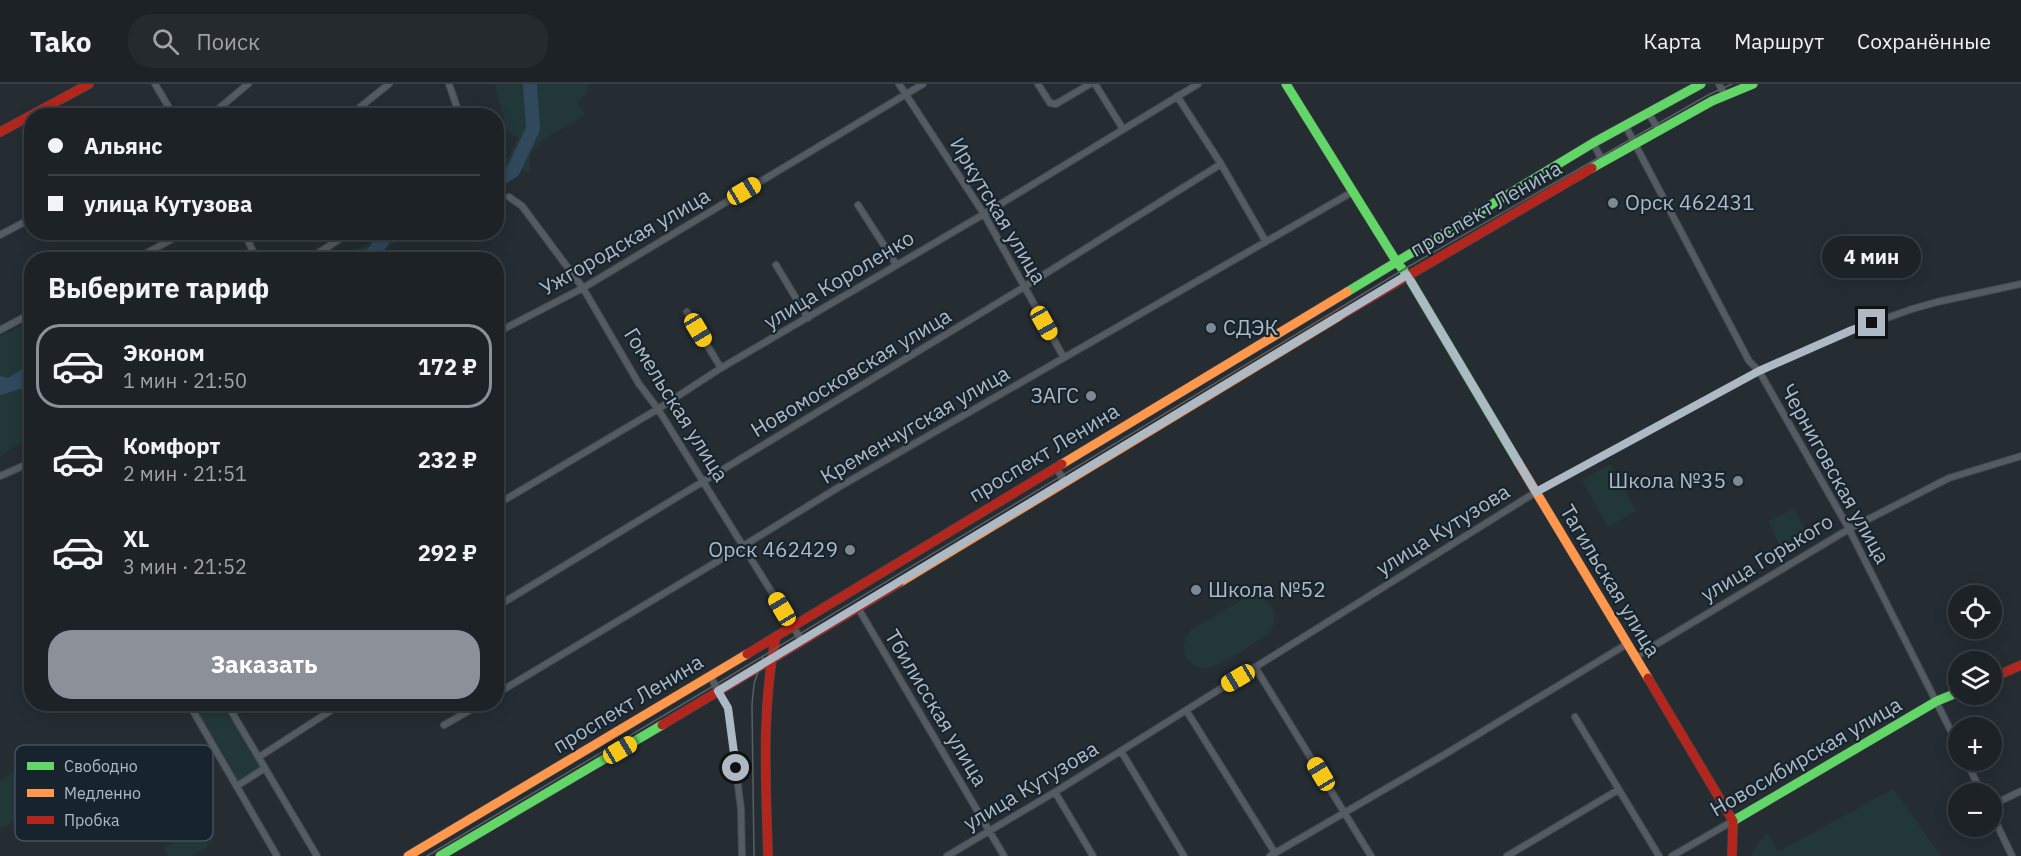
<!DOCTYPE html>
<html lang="ru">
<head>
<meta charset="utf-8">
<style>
  :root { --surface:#1c2226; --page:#252a2e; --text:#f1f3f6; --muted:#a0a4a7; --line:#3a3f43; --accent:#8c9099 }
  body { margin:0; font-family:"IBM Plex Sans",sans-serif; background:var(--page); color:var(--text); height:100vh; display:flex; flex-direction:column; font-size:22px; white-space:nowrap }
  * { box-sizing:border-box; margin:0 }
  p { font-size:20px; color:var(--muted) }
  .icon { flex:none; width:33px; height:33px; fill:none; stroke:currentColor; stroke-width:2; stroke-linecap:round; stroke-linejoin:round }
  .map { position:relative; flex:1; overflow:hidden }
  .details { position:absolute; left:24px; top:168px; width:480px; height:459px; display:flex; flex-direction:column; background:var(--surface); border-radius:24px; box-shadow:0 3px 15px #0003,0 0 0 2px var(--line) }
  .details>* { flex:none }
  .guide { position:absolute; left:24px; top:24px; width:480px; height:132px; border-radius:24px; box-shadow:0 3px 15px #0003,0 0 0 2px var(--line); display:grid; align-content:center; height:132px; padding:0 24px; background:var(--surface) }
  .controls { position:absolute; left:1948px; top:501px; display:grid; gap:12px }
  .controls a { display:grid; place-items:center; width:54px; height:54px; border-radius:50%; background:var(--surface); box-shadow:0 3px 15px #0003,0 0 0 2px var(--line); font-size:30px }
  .end { position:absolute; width:27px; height:27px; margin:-14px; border:8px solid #adbac6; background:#111; box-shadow:0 0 0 3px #111 }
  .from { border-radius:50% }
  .bubble { position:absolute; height:42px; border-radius:21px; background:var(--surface); box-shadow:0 3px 15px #0003,0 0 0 2px var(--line); font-size:20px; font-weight:700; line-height:42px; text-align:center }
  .car { position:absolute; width:18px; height:36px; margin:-18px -9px; border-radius:8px; box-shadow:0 0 4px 2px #0007; background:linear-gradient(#f5c518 24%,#345 0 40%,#f5c518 0 76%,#345 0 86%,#f5c518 0) }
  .guide b { display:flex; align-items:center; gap:21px; height:57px; font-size:22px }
  .guide b+b { border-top:2px solid var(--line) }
  .guide i { width:15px; height:15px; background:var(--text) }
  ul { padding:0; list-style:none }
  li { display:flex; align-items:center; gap:18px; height:84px; margin:0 12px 9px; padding:0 12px; border:3px solid transparent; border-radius:24px }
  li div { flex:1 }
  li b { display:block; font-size:22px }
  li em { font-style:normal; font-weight:700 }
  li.selected { border-color:var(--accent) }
  li>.icon { width:54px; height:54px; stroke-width:1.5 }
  h2 { padding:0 24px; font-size:27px; line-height:72px }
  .cta { display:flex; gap:12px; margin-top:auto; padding:12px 24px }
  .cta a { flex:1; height:69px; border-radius:24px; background:var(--accent); color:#fff; font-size:24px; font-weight:700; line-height:69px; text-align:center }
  header { display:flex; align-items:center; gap:36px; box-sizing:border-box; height:84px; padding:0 30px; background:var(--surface); border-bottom:2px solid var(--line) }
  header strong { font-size:28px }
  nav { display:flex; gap:33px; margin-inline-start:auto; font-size:21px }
  .search { width:420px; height:54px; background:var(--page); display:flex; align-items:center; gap:15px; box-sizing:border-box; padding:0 21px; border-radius:24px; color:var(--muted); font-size:22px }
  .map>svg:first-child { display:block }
  .green { fill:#223838 }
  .water { fill:#30495d }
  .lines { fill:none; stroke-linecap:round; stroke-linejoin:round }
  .river { stroke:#30495d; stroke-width:14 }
  .street-casing { stroke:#42494e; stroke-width:8 }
  .fast-casing { stroke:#42494e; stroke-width:10 }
  .slow-casing { stroke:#42494e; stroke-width:10 }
  .jam-casing { stroke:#42494e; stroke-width:10 }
  .street { stroke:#545b62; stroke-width:6 }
  .fast { stroke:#63d668; stroke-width:9 }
  .slow { stroke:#ff974d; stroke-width:9 }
  .jam { stroke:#b3261e; stroke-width:9 }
  .tram { stroke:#585f64; stroke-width:1.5 }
  .route { stroke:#adbac6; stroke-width:8 }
  .poi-dot { fill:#7d8993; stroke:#18242d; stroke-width:2 }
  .labels { text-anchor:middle; stroke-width:4.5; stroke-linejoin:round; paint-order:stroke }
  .poi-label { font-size:21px; fill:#adbac6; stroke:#18242d; text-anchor:start }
  .street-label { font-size:21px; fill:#adbac6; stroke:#18242d }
  .key { fill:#18242d; stroke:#45515b; stroke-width:1.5 }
  .key-label { font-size:16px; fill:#adbac6 }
</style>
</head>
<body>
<header>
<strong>Tako</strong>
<div class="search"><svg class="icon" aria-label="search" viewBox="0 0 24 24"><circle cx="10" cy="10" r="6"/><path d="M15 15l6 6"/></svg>Поиск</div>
<nav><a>Карта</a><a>Маршрут</a><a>Сохранённые</a></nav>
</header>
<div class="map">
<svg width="2021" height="772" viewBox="0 0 2021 772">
  <rect width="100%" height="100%" fill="#252d33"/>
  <path class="green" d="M495,0H588L586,11L577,17L585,31L542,56L530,70V89L515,82L508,87L506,96L497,101V77L509,73L518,53L499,43L504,34Z
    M379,149H413L366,175H338L370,159Z
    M31,237V352L0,372V252Z
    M1610,380L1636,427L1608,443L1582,396Z
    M1794,424L1806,447L1780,461L1768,438Z
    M1254,512C1273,515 1280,532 1270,548C1261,556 1218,583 1207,584C1197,585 1188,579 1185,570C1182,561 1185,554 1190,547L1243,515Z
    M189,620H227L265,684L237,702Z
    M41,672C64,668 77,693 60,709L6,742L0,743V696Z
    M1893,705L1941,772H1751L1758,759L1768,750L1778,768Z
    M198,744L209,762L192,772H169L164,764Z"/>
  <path class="water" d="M21,286L31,287C27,297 14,303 3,302L0,304V292L8,294Z"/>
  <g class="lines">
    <path class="river" d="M496,97L513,87L533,45L530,0
      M368,176L389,148
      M0,304L27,295L32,291"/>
    <g class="street-casing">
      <path id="street" d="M155,0L174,32
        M449,0L460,32
        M899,0L984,130L1064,274
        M1038,0L1050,19L1056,20L1090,0
        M1095,0L1123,45
        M1719,0L1725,12
        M1177,12L1221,80L1266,158
        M1648,28L1659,47
        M210,32L248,0
        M349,32L389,0
        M1625,41L1749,277L1759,287L1849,445L1959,663
        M1593,59L1603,78
        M509,113L522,122L583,204L639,300L658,325L802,557
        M858,121L896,180
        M244,148L257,176
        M0,151L32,134
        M134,176L185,148
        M307,176L351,148
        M776,181L808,234
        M687,228L721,284
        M0,246L32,229
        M496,249L583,204L923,0
        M1056,383L1065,399
        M0,392L32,378
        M496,421L658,325L721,284L984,130L1198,0
        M496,523L1024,203L1221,80
        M858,524L1004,772
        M1635,573L1849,445L1949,394L2021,372
        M1255,583L1371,772
        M710,592L728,624L741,725L742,772
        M496,610L743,462L839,403L1354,107
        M189,620L277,772
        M227,620L317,772
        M1186,626L1275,769
        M1575,633L1659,772
        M444,641L481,620
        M1121,667L1184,772
        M259,673L341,620
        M1966,676L1982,710
        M237,702L265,684
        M1055,708L1093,772
        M1992,721L2021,707
        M1992,730L2012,772
        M947,772L1055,708L1536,408L1759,287L1853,246L1912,225L1937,218L2021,200
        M1270,772L1442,672L1627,560
        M1507,772L1618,706
        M1672,772L1733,737"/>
    </g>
    <g class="fast-casing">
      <path id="fast" d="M1286,0L1396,177L1407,191L1518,378
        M1592,84L1712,17L1753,0
        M1347,208L1593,59L1701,0
        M1733,737L1937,617L1959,608
        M440,772L662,641"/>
    </g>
    <g class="slow-casing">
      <path id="slow" d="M1518,378L1648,594
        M1062,380L1347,208
        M899,499L1341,231
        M408,772L747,570"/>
    </g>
    <g class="jam-casing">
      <path id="jam" d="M0,48L89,0
        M1341,231L1592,84
        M747,570L1062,380
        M1648,594L1733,737L1732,772
        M1992,594L2021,581
        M662,641L899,499
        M768,772C766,698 761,625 776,552"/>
    </g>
    <use href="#street" class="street"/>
    <use href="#fast" class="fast"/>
    <use href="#slow" class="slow"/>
    <use href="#jam" class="jam"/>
    <path class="tram" d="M427,772L715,601L1406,184L1708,11L1732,0
      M754,772L752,621L754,600L763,573"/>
  </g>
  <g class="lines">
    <path class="route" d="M736,684L728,624L718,607L1407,191L1536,408L1759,287L1852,246L1872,239"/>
  </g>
  <g class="poi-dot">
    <circle cx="1613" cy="119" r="6"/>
    <circle cx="1211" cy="244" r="6"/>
    <circle cx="1091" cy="312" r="6"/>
    <circle cx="1738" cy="397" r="6"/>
    <circle cx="850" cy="466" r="6"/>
    <circle cx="1196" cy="506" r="6"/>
  </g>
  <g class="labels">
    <g class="poi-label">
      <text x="1625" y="126">Орск 462431</text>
      <text x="1223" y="251">СДЭК</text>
      <text x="1079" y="319" text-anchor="end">ЗАГС</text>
      <text x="1726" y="404" text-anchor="end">Школа №35</text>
      <text x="838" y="473" text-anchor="end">Орск 462429</text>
      <text x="1208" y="513">Школа №52</text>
    </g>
    <g class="street-label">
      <text transform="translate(1486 125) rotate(-30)" y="7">проспект Ленина</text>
      <text transform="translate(998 127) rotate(59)" y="7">Иркутская улица</text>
      <text transform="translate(625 158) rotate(-30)" y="7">Ужгородская улица</text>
      <text transform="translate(839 196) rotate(-31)" y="7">улица Короленко</text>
      <text transform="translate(851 289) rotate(-31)" y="7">Новомосковская улица</text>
      <text transform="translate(676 321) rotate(58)" y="7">Гомельская улица</text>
      <text transform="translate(915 341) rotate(-30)" y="7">Кременчугская улица</text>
      <text transform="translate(1044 369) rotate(-31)" y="7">проспект Ленина</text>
      <text transform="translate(1835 390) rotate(61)" y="7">Черниговская улица</text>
      <text transform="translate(1443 446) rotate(-32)" y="7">улица Кутузова</text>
      <text transform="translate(1767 474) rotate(-31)" y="7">улица Горького</text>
      <text transform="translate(1610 497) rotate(59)" y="7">Тагильская улица</text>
      <text transform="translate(628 620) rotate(-31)" y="7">проспект Ленина</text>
      <text transform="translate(936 624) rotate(59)" y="7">Тбилисская улица</text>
      <text transform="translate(1806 673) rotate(-30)" y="7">Новосибирская улица</text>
      <text transform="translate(1031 702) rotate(-31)" y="7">улица Кутузова</text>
    </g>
  </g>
  <rect x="15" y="661" width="198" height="96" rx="9" class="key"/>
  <rect x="27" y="678" width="27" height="8" fill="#63d668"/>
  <rect x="27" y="705" width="27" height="8" fill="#ff974d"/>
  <rect x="27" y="732" width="27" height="8" fill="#b3261e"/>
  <g class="key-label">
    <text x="64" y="688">Свободно</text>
    <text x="64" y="715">Медленно</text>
    <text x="64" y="742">Пробка</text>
  </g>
</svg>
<div class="controls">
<a><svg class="icon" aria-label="locate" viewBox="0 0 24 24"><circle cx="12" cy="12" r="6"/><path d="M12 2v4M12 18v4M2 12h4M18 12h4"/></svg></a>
<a><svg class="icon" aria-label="layers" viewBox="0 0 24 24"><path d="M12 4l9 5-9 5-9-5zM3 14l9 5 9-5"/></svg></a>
<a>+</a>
<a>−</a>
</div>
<i class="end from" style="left:736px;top:684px"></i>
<i class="end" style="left:1872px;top:239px"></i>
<div class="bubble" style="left:1822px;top:152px;width:99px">4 мин</div>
<i class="car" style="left:744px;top:107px;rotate:59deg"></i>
<i class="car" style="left:1044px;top:239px;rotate:151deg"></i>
<i class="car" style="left:698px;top:246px;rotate:149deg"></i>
<i class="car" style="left:782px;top:525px;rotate:329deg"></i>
<i class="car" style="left:1238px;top:594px;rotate:239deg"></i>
<i class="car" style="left:620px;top:666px;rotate:59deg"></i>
<i class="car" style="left:1321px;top:690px;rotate:329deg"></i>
<div class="guide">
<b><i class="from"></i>Альянс</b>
<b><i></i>улица Кутузова</b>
</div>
<section class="details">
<h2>Выберите тариф</h2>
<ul>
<li class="selected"><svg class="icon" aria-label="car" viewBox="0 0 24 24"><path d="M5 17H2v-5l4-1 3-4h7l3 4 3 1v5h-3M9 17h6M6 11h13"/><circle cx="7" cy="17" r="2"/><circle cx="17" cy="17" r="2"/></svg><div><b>Эконом</b><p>1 мин · 21:50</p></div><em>172 ₽</em></li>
<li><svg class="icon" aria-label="car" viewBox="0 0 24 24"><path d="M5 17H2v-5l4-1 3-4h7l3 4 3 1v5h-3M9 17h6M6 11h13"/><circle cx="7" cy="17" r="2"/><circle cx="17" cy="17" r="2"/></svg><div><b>Комфорт</b><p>2 мин · 21:51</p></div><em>232 ₽</em></li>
<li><svg class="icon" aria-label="car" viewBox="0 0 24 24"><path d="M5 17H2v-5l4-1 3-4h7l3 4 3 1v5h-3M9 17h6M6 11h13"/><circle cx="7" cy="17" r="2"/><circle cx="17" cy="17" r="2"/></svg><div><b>XL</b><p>3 мин · 21:52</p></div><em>292 ₽</em></li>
</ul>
<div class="cta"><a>Заказать</a></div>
</section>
</div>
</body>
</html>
